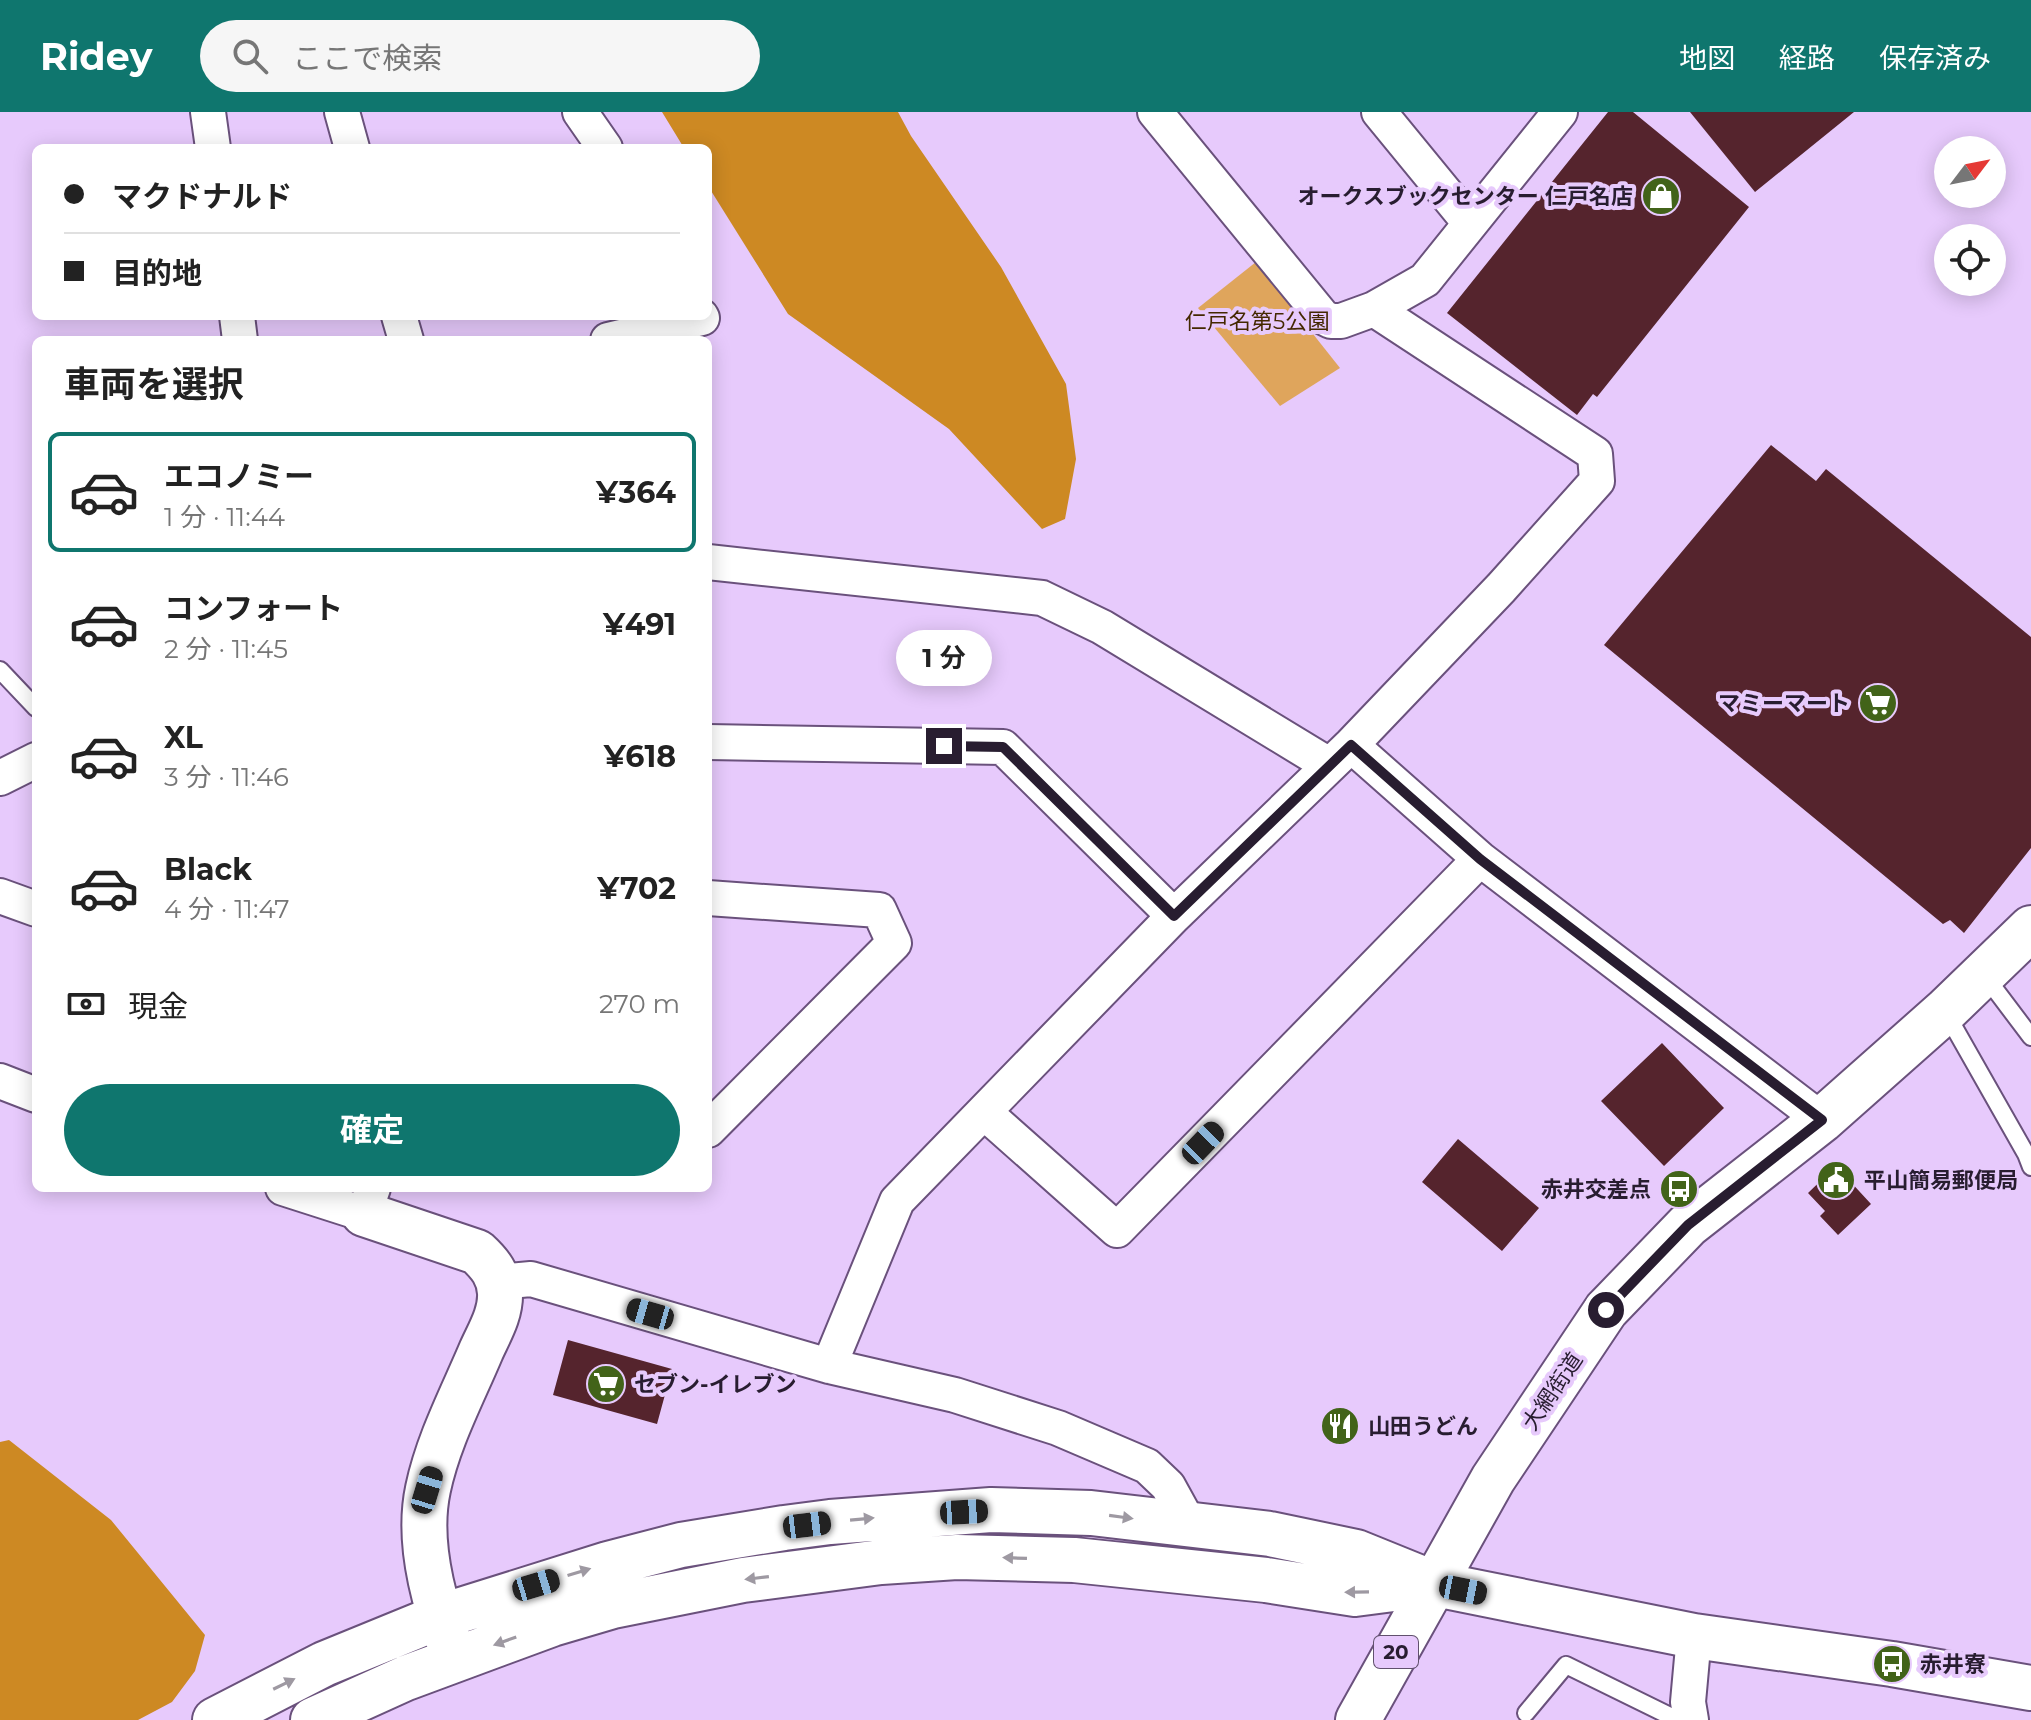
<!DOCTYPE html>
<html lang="ja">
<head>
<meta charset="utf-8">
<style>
  :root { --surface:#fff; --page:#f6f6f6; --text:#222; --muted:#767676; --line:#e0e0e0; --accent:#0f766e }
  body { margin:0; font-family:Montserrat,"Noto Sans JP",sans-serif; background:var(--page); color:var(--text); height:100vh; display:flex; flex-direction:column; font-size:30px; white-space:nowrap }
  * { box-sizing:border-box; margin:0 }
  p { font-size:26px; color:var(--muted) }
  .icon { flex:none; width:44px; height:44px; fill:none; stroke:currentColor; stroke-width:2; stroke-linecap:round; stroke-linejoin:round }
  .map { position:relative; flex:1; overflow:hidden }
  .sheet { position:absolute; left:32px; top:224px; width:680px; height:856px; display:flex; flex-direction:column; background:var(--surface); border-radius:12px; box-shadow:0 4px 20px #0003 }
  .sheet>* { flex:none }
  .banner { position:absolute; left:32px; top:32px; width:680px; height:176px; border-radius:12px; box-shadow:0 4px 20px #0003; display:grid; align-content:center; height:176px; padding:0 32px; background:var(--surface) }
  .needle { width:52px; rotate:58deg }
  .controls { position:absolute; left:1934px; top:24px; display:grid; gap:16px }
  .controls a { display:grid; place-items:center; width:72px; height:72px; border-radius:50%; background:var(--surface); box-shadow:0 4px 20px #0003; font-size:40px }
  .end { position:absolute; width:36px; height:36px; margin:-18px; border:10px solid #281d30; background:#fff; box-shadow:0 0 0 4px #fff }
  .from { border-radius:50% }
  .bubble { position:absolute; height:56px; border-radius:28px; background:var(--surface); box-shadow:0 4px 20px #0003; font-size:26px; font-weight:700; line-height:56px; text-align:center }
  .car { position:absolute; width:24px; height:48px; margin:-24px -12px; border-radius:10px; box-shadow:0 0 6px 2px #0007; background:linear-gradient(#222 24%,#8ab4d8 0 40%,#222 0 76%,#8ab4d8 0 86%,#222 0) }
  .banner b { display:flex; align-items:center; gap:28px; height:76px; font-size:30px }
  .banner b+b { border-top:2px solid var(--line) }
  .banner i { width:20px; height:20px; background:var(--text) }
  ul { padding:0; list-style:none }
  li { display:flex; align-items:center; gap:24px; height:120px; margin:0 16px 12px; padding:0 16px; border:4px solid transparent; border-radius:12px }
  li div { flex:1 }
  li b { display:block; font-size:30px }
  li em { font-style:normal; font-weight:700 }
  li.active { border-color:var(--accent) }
  li>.icon { width:72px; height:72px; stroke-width:1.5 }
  h2 { padding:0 32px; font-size:36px; line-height:96px }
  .pay { display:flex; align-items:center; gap:20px; height:88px; padding:0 32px; font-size:30px }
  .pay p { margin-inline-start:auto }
  .cta { display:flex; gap:16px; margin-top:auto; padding:16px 32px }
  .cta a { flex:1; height:92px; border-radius:48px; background:var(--accent); color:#fff; font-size:32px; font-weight:700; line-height:92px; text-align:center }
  header { display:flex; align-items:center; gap:48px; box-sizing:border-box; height:112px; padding:0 40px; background:var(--accent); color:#fff }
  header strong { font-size:38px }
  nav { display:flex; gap:44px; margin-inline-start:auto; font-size:28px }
  .search { width:560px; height:72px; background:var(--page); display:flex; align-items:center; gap:20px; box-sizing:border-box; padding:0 28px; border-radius:44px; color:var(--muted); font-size:30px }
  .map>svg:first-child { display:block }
  .green { fill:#dfa55c }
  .forest { fill:#cd8923 }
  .building { fill:#55242d }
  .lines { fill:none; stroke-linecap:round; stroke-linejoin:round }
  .lane-casing { stroke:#6a517c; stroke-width:20 }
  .street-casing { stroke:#6a517c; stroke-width:38 }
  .secondary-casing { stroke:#6a517c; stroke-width:48 }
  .primary-casing { stroke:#6a517c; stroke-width:48 }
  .lane { stroke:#fff; stroke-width:16 }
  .street { stroke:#fff; stroke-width:34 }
  .secondary { stroke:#fff; stroke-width:44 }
  .primary { stroke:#fff; stroke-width:44 }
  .oneway { fill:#9e99a2 }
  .route { stroke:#281d30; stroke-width:10 }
  .labels { text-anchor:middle; stroke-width:8; stroke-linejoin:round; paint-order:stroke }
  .shield { fill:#e7cafc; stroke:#61516d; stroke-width:2 }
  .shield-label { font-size:20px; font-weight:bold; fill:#281d30 }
  .poi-label { font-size:22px; font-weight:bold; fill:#281d30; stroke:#e7cafc; text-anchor:start }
  .park-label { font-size:22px; fill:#442800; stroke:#e7cafc }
  .street-label { font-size:22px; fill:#281d30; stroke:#e7cafc }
</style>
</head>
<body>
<header>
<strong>Ridey</strong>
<div class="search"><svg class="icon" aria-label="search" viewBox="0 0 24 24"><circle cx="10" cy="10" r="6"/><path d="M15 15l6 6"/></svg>ここで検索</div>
<nav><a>地図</a><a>経路</a><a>保存済み</a></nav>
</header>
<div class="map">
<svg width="2031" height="1608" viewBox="0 0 2031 1608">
  <rect width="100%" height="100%" fill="#e7cafc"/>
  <path class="green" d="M1256,150L1340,256L1280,294L1198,196Z"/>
  <path class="forest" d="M662,0H898L911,24L1001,155L1066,272L1076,347L1065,407L1042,417L949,317L788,202L708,74V36H684Z
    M9,1328L111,1408L205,1523L195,1559L172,1590L138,1608H0V1330Z"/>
  <path class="building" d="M1608,0H1633L1749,95L1597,285L1593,282L1577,303L1447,201Z
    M1690,0H1854L1755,80Z
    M1771,333L1816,369L1826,357L2031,525V736L1964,821L1950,808L1943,812L1604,533Z
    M1662,931L1724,996L1664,1054L1601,989Z
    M1458,1027L1539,1096L1502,1139L1422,1070Z
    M1836,1054L1871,1092L1838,1123L1820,1104L1825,1099L1808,1081Z
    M568,1228L672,1257L657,1312L553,1283Z"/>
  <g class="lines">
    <g class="lane-casing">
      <path id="lane" d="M0,558L36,596
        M1985,864L2031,925
        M1946,901L2026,1042L2031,1055
        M1526,1601L1566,1553L1678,1608"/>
    </g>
    <g class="street-casing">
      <path id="street" d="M208,0L213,36
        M342,0L352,36
        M580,0L605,36
        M1155,0L1323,205L1331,209H1341L1374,197L1425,168L1560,0
        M1379,0L1470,111
        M237,204L240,228
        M399,204L406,228
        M608,228L702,206L701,204
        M708,450L1042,486L1102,515L1329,653
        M708,630L1003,635L1174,804
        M1351,633L1480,747L1822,1008
        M0,666L36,648
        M0,784L36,797
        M708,786L879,798L894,831L708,1018
        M0,969L36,983
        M984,1000L1117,1118L1480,747
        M283,1076L364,1102L373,1076
        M499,1170L531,1167L829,1254L955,1283L1058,1316L1147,1354L1168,1374L1190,1414
        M829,1254L897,1089L1174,804L1351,633L1501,476L1597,369L1595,342L1374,197
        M1691,1608L1688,1590L1694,1524"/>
    </g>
    <g class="secondary-casing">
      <path id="secondary" d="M364,1102L477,1140C490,1152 499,1163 500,1181C501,1202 489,1221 481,1239C462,1284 438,1329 428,1377C417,1428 432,1485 450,1533
        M215,1608L324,1552L439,1505L608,1452L681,1433L784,1416L830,1410L991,1398L1091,1401L1270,1422L1356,1440L1435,1472L1694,1524L1892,1552L2031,1576
        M313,1608L406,1566L552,1512L613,1494L743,1468L881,1450L957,1445L1074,1448L1266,1468L1355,1482L1432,1472"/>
    </g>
    <g class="primary-casing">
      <path id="primary" d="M1358,1608L1493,1367L1606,1198L1688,1113L1822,1008L1945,899L2031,816"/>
    </g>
    <use href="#lane" class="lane"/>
    <use href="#street" class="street"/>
    <use href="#secondary" class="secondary"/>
    <use href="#primary" class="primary"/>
  </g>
  <defs><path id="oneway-solid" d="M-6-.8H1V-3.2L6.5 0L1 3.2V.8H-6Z" transform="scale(2)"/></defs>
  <g class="oneway">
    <use href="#oneway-solid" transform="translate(1121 1405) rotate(8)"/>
    <use href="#oneway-solid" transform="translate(862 1407) rotate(-5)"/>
    <use href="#oneway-solid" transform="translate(1015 1446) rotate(-178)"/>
    <use href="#oneway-solid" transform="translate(579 1460) rotate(-17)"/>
    <use href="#oneway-solid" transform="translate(757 1466) rotate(173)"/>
    <use href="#oneway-solid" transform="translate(1357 1480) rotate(179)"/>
    <use href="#oneway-solid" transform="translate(505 1529) rotate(160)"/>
    <use href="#oneway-solid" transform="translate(284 1572) rotate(-26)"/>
  </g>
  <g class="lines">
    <path class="route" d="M944,634L1003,635L1174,804L1351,633L1480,747L1822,1008L1688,1113L1606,1198"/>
  </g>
  <defs>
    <g id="shop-disc" transform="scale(2)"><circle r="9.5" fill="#426319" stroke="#e7cafc"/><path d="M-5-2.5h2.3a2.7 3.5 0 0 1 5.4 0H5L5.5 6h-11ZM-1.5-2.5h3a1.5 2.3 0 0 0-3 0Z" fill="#fff"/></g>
    <g id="supermarket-disc" transform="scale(2)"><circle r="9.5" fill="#426319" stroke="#e7cafc"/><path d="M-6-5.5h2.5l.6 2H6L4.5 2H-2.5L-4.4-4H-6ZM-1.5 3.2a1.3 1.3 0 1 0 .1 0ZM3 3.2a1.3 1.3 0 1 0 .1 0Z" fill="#fff"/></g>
    <g id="civic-disc" transform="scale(2)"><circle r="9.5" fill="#426319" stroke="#e7cafc"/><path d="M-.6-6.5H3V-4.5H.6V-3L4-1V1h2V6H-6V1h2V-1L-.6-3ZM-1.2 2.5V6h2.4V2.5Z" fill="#fff"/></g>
    <g id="bus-disc" transform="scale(2)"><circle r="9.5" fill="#426319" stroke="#e7cafc"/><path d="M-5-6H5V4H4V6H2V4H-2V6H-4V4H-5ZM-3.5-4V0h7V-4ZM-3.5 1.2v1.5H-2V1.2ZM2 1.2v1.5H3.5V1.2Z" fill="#fff"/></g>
    <g id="restaurant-disc" transform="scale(2)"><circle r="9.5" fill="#426319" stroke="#e7cafc"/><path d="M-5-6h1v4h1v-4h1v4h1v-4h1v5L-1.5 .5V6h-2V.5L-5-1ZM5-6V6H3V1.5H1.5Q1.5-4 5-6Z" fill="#fff"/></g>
  </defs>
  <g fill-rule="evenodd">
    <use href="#shop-disc" x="1661" y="84"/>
    <use href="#supermarket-disc" x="1878" y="591"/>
    <use href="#civic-disc" x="1836" y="1068"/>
    <use href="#bus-disc" x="1679" y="1077"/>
    <use href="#supermarket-disc" x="606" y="1272"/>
    <use href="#restaurant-disc" x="1340" y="1314"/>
    <use href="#bus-disc" x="1892" y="1552"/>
  </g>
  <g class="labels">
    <rect class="shield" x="1374" y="1524" width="44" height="32" rx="6"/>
    <g class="shield-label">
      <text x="1396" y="1547">20</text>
    </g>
    <g class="poi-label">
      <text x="1633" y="92" text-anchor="end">オークスブックセンター 仁戸名店</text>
      <text x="1850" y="599" text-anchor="end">マミーマート</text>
      <text x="1864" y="1076">平山簡易郵便局</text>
      <text x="1651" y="1085" text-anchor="end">赤井交差点</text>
      <text x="634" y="1280">セブン-イレブン</text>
      <text x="1368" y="1322">山田うどん</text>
      <text x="1920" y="1560">赤井寮</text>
    </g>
    <g class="park-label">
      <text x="1257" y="217">仁戸名第5公園</text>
    </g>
    <g class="street-label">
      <text transform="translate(1552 1279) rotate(-56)" y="8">大網街道</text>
    </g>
  </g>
</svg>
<div class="controls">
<a><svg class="needle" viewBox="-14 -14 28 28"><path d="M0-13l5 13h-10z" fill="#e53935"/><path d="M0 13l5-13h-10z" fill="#767676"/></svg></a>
<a><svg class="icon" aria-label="locate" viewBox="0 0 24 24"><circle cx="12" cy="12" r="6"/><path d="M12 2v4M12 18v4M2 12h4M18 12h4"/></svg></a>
</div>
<i class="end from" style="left:1606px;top:1198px"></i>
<i class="end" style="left:944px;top:634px"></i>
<div class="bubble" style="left:896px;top:518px;width:96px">1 分</div>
<i class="car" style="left:1203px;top:1031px;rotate:44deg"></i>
<i class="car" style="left:650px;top:1202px;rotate:286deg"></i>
<i class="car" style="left:427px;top:1378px;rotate:17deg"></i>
<i class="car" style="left:964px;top:1400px;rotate:87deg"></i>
<i class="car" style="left:807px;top:1413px;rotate:83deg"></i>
<i class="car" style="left:536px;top:1473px;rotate:73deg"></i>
<i class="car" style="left:1463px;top:1478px;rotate:101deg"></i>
<div class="banner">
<b><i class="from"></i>マクドナルド</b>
<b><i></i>目的地</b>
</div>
<section class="sheet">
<h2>車両を選択</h2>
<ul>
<li class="active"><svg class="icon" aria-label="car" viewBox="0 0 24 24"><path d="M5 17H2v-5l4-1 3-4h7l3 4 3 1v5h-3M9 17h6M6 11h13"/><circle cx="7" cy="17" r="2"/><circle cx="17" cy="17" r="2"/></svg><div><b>エコノミー</b><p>1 分 · 11:44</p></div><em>¥364</em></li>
<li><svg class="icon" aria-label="car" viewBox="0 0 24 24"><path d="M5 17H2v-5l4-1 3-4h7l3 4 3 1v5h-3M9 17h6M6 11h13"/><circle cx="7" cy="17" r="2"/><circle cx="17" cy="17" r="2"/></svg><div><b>コンフォート</b><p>2 分 · 11:45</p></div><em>¥491</em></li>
<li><svg class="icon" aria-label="car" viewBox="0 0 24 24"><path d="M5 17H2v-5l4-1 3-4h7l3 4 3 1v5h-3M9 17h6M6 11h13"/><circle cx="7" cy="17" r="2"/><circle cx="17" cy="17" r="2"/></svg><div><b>XL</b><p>3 分 · 11:46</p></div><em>¥618</em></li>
<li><svg class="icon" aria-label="car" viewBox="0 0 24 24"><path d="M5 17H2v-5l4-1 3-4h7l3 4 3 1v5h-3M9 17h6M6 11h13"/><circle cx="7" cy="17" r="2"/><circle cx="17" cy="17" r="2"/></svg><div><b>Black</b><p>4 分 · 11:47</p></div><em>¥702</em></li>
</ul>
<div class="pay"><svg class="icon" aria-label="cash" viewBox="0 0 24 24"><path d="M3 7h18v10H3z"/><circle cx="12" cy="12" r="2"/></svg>現金<p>270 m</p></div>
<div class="cta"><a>確定</a></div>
</section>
</div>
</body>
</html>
